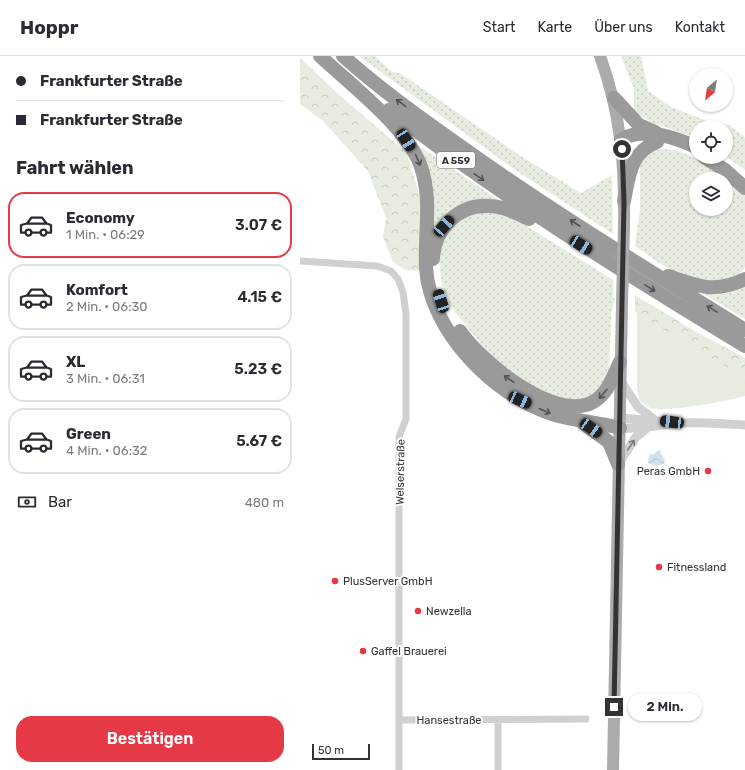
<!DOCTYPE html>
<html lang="de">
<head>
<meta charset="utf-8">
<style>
  :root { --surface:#fff; --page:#f2f2f3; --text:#2b2b33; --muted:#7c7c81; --line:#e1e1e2; --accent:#e63946 }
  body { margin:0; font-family:Rubik,sans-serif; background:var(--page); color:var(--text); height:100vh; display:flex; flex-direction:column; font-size:15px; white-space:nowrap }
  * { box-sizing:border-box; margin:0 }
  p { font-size:13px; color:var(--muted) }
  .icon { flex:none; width:22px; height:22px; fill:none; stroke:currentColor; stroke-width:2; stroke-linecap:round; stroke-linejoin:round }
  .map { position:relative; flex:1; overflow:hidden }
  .side { display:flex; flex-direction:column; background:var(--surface); width:300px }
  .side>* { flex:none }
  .banner { display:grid; align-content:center; height:88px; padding:0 16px; background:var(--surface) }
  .needle { width:26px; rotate:209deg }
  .controls { position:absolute; left:389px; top:12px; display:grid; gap:8px }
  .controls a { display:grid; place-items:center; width:44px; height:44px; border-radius:50%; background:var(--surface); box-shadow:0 1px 3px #0004; font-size:20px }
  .scale { position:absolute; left:12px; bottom:10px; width:58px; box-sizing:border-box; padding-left:4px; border:2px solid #333; border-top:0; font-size:11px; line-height:14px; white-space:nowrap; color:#333; -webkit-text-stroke:3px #fff; paint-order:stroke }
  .end { position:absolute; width:18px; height:18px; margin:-9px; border:5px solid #333; background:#fff; box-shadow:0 0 0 2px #fff }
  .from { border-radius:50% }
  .bubble { position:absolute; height:28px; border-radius:14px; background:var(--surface); box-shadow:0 1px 3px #0004; font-size:13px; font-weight:600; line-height:28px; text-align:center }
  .car { position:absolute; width:12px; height:24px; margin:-12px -6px; border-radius:5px; box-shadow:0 0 3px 1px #0007; background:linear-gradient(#222 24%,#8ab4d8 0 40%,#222 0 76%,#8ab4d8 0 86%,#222 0) }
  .banner b { display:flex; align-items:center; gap:14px; height:38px; font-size:15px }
  .banner b+b { border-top:1px solid var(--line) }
  .banner i { width:10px; height:10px; background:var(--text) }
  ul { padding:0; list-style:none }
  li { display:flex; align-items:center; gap:12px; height:66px; margin:0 8px 6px; padding:0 8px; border:2px solid var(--line); border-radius:16px }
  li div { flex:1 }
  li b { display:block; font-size:15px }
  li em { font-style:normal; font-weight:600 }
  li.on { border-color:var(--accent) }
  li>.icon { width:36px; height:36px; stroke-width:1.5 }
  h2 { padding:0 16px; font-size:18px; line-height:48px }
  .pay { display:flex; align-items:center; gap:10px; height:44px; padding:0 16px; font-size:15px }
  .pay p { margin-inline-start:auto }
  .action { display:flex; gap:8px; margin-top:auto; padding:8px 16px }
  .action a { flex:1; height:46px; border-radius:16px; background:var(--accent); color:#fff; font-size:16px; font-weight:600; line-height:46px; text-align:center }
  header { display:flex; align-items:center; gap:24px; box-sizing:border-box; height:56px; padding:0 20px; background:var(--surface); border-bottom:1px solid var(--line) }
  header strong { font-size:19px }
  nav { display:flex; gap:22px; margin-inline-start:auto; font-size:14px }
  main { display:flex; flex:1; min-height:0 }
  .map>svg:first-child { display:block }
  .grass { fill:url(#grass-dots); fill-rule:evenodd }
  .forest { fill:url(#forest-crowns) }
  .green { fill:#e6ecdf }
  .water { fill:url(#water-waves) }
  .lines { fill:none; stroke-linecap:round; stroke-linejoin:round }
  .minor { stroke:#d0d0d0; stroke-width:7 }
  .tertiary { stroke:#d0d0d0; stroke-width:9 }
  .primary { stroke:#ababab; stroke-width:12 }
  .motorway { stroke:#9a9a9a; stroke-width:14 }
  .primary-bridge { stroke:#ababab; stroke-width:12 }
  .oneway { stroke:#525252 }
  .oneway2 { stroke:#7a7a7a }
  .route { stroke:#333; stroke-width:5 }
  .poi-dot { fill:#e63946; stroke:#fff; stroke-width:1.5 }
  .labels { text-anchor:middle; stroke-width:4; stroke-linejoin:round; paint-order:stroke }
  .shield { fill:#fff; stroke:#707070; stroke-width:1 }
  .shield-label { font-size:10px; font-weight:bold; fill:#333 }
  .poi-label { font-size:11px; fill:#333; stroke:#fff; text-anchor:start }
  .street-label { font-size:11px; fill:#333; stroke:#fff }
</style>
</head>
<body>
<header>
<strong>Hoppr</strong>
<nav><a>Start</a><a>Karte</a><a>Über uns</a><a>Kontakt</a></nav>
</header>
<main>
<section class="side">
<div class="banner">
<b><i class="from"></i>Frankfurter Straße</b>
<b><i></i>Frankfurter Straße</b>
</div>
<h2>Fahrt wählen</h2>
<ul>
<li class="on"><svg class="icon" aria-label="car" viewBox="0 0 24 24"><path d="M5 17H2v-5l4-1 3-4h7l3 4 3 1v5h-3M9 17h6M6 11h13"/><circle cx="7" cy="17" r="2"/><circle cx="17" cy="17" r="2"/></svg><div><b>Economy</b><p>1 Min. · 06:29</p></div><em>3.07 €</em></li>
<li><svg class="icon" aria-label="car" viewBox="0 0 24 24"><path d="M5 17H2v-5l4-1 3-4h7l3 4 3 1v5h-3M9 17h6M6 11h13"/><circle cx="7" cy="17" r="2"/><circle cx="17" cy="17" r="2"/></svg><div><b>Komfort</b><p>2 Min. · 06:30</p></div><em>4.15 €</em></li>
<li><svg class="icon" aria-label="car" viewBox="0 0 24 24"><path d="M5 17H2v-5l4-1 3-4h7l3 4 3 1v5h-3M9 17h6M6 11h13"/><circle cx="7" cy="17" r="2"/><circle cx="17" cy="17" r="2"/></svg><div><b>XL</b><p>3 Min. · 06:31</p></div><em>5.23 €</em></li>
<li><svg class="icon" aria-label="car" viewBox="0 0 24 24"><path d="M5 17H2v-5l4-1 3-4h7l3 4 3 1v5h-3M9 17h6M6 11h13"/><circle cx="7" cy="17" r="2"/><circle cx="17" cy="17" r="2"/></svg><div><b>Green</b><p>4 Min. · 06:32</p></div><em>5.67 €</em></li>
</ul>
<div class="pay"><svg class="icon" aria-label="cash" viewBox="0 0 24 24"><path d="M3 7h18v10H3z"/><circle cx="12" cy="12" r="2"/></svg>Bar<p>480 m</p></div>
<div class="action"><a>Bestätigen</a></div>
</section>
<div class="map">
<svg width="445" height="714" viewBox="0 0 445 714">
  <defs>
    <pattern id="grass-dots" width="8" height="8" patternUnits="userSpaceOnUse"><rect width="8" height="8" fill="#e6ecdf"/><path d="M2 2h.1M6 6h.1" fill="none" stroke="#c6cbc0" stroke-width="1.8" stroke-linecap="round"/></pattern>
    <pattern id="forest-crowns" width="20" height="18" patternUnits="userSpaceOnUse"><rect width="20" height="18" fill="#e6ecdf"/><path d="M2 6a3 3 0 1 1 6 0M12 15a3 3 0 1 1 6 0" fill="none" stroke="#c6cbc0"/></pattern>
    <pattern id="water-waves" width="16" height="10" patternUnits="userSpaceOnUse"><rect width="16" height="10" fill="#cfe2ee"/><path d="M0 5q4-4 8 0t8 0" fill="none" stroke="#b2c2cd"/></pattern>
  </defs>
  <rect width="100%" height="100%" fill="#fff"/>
  <path class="grass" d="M59,0H75L92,16L100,17L222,101L281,137L312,119L313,178L211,111Z
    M321,0H341L348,35L371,51L412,67L429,69L445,82V114L426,100V71H396V82L351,66L334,56V33Z
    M113,86L206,149L183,147L134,184Z
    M363,93C369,94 376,94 381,96C398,101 434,126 445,139V211C432,232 402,227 383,220C366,213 350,200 335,190L340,153V104L347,95ZM396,123H426V153H396Z
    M181,156L198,157L217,164L313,224V242H315L311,260L309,316L298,338L278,346L259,342L239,334L194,305L150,249L141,225L139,196L146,177L163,162Z
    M445,230V263L403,237C420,241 429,238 445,230Z"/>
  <path class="forest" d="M0,2L37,37L107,97L121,145L119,215L105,214L93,206L83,181L86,162L68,115L23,65L0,48Z
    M335,239L398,277L445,302V321L403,299L335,256Z"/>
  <path class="green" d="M337,257L403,299L445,321V340C428,345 364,357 350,352C346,350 343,347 340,345L337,334Z"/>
  <path class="water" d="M359,394L365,404L364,408L356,410L348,407L349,399L354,398Z"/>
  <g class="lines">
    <path class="minor" d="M0,205L77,210L91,215L98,223L103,236L106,258V363L99,381V714
      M99,664L286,663
      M198,664V714"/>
    <path class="tertiary" d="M320,324L338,351L356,365
      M319,362L369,366
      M320,372C342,374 361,368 382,367C403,366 424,368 445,369
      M319,407L336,381L346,373"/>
    <path class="primary" d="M300,0C321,58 325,108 324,170
      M313,714L322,247"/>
    <path class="motorway" d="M20,0C51,29 104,69 120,108C133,143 124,177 126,212C130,275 194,340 252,358C274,365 298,366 320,372
      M43,0C81,34 122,63 163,92C254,157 350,215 445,274
      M314,42L339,69L355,76
      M89,54C202,141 323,216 445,290
      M321,84C343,70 374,81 396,91
      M404,101L425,114L445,132
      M324,145C329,120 330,96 357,86
      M133,203C134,173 158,148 189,150C203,150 216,157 229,163
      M368,220C398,230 414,238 445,223
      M160,275C180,305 255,367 293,346C308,338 313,320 320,306
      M283,367L309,386L318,408"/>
    <path class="primary-bridge" d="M322,247L324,170"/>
  </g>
  <defs><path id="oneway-shaft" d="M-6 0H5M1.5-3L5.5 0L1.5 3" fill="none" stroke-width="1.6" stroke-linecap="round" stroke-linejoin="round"/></defs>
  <g class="oneway">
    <use href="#oneway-shaft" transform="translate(101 47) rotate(-143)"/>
    <use href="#oneway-shaft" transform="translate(118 104) rotate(66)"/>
    <use href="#oneway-shaft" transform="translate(179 121) rotate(35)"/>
    <use href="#oneway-shaft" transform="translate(275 167) rotate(-147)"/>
    <use href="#oneway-shaft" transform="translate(350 232) rotate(32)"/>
    <use href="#oneway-shaft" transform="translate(412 253) rotate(-149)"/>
    <use href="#oneway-shaft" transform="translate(209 323) rotate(-145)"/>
    <use href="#oneway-shaft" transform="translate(303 338) rotate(131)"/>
    <use href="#oneway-shaft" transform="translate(245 355) rotate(23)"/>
  </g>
  <use class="oneway2" href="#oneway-shaft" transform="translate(331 389) rotate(-56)"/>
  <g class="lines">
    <path class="route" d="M314,651L324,145L322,93"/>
  </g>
  <g class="poi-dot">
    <circle cx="408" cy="415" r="4"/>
    <circle cx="359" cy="511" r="4"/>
    <circle cx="35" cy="525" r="4"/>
    <circle cx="118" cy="555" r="4"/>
    <circle cx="63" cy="595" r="4"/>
  </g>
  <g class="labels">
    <rect class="shield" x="137" y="96" width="38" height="16" rx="3"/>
    <g class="shield-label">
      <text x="156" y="108">A 559</text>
    </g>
    <g class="poi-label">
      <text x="400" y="419" text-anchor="end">Peras GmbH</text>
      <text x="367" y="515">Fitnessland</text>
      <text x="43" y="529">PlusServer GmbH</text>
      <text x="126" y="559">Newzella</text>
      <text x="71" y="599">Gaffel Brauerei</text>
    </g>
    <g class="street-label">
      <text transform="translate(100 416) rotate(-89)" y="4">Welserstraße</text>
      <text x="149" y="668">Hansestraße</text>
    </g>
  </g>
</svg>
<div class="controls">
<a><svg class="needle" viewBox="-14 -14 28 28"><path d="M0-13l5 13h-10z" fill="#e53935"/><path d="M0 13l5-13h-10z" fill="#7c7c81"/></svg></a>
<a><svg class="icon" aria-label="locate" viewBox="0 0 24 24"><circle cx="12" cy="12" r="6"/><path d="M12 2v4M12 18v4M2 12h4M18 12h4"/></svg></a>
<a><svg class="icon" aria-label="layers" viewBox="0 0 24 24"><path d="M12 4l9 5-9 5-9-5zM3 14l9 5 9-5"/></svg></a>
</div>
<div class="scale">50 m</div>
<i class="end from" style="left:322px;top:93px"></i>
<i class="end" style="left:314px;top:651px"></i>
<div class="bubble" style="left:328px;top:637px;width:74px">2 Min.</div>
<i class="car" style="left:106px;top:84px;rotate:147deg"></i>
<i class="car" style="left:144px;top:170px;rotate:42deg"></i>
<i class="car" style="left:281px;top:189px;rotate:122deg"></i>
<i class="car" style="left:141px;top:245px;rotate:342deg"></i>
<i class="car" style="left:220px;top:344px;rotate:114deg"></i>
<i class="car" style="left:372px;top:366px;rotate:277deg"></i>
<i class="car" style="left:291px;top:372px;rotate:124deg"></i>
</div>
</main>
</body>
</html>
